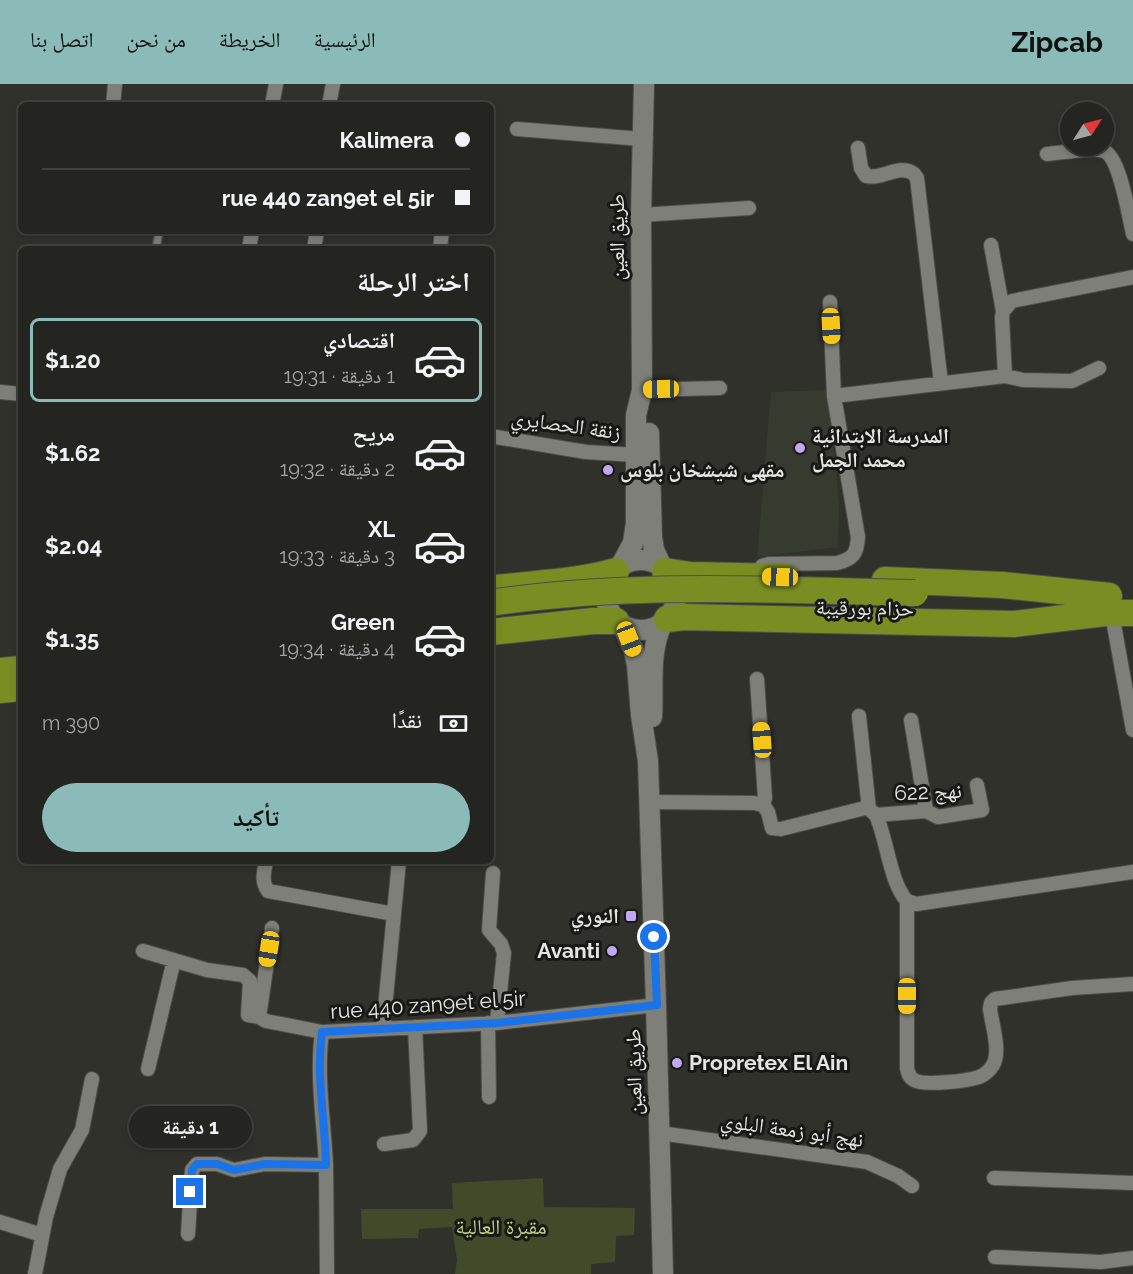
<!DOCTYPE html>
<html lang="ar">
<head>
<meta charset="utf-8">
<style>
  :root { --surface:#242520; --page:#2c2d29; --text:#f1f3f6; --muted:#a3a5a5; --line:#41423e; --accent:#8bbbb9 }
  body { margin:0; font-family:Raleway,"Noto Naskh Arabic",sans-serif; background:var(--page); color:var(--text); direction:rtl; height:100vh; display:flex; flex-direction:column; font-size:22px; white-space:nowrap }
  * { box-sizing:border-box; margin:0 }
  p { font-size:20px; color:var(--muted) }
  .icon { flex:none; width:33px; height:33px; fill:none; stroke:currentColor; stroke-width:2; stroke-linecap:round; stroke-linejoin:round }
  .map { position:relative; flex:1; overflow:hidden; direction:ltr }
  .side { position:absolute; left:18px; top:162px; width:476px; height:618px; display:flex; flex-direction:column; background:var(--surface); border-radius:9px; box-shadow:0 3px 9px #0003,0 0 0 2px var(--line); direction:rtl }
  .side>* { flex:none }
  .hud { position:absolute; left:18px; top:18px; width:476px; height:132px; border-radius:9px; box-shadow:0 3px 9px #0003,0 0 0 2px var(--line); direction:rtl; display:grid; align-content:center; height:132px; padding:0 24px; background:var(--surface) }
  .needle { width:39px; rotate:54deg }
  .controls { position:absolute; left:1060px; top:18px; display:grid; gap:12px }
  .controls a { display:grid; place-items:center; width:54px; height:54px; border-radius:50%; background:var(--surface); box-shadow:0 3px 9px #0003,0 0 0 2px var(--line); font-size:30px }
  .end { position:absolute; width:27px; height:27px; margin:-14px; border:8px solid #1a73e8; background:#fff; box-shadow:0 0 0 3px #fff }
  .from { border-radius:50% }
  .bubble { position:absolute; height:42px; border-radius:21px; background:var(--surface); box-shadow:0 3px 9px #0003,0 0 0 2px var(--line); font-size:20px; font-weight:700; line-height:42px; text-align:center; direction:rtl }
  .car { position:absolute; width:18px; height:36px; margin:-18px -9px; border-radius:8px; box-shadow:0 0 4px 2px #0007; background:linear-gradient(#f5c518 24%,#345 0 40%,#f5c518 0 76%,#345 0 86%,#f5c518 0) }
  .hud b { display:flex; align-items:center; gap:21px; height:57px; font-size:22px }
  .hud b+b { border-top:2px solid var(--line) }
  .hud i { width:15px; height:15px; background:var(--text) }
  ul { padding:0; list-style:none }
  li { display:flex; align-items:center; gap:18px; height:84px; margin:0 12px 9px; padding:0 12px; border:3px solid transparent; border-radius:9px }
  li div { flex:1 }
  li b { display:block; font-size:22px }
  li em { font-style:normal; font-weight:700 }
  li.on { border-color:var(--accent) }
  li>.icon { width:54px; height:54px; stroke-width:1.5 }
  h2 { padding:0 24px; font-size:27px; line-height:72px }
  .pay { display:flex; align-items:center; gap:15px; height:66px; padding:0 24px; font-size:22px }
  .pay p { margin-inline-start:auto }
  .action { display:flex; gap:12px; margin-top:auto; padding:12px 24px }
  .action a { flex:1; height:69px; border-radius:36px; background:var(--accent); color:#111; font-size:24px; font-weight:700; line-height:69px; text-align:center }
  header { display:flex; align-items:center; gap:36px; box-sizing:border-box; height:84px; padding:0 30px; background:var(--accent); color:#111 }
  header strong { font-size:28px }
  nav { display:flex; gap:33px; margin-inline-start:auto; font-size:21px }
  .map>svg:first-child { display:block }
  .built { fill:#373a2e }
  .green { fill:#434a2a }
  .lines { fill:none; stroke-linecap:round; stroke-linejoin:round }
  .lane-casing { stroke:#4d4e49; stroke-width:10 }
  .street-casing { stroke:#4d4e49; stroke-width:16 }
  .secondary-casing { stroke:#4d4e49; stroke-width:22 }
  .highway-casing { stroke:#4d4e49; stroke-width:28 }
  .lane { stroke:#7d7f78; stroke-width:7 }
  .street { stroke:#7d7f78; stroke-width:14 }
  .secondary { stroke:#7d7f78; stroke-width:20 }
  .highway { stroke:#7a8d23; stroke-width:26 }
  .highway-bridge-casing { stroke:#4d4e49; stroke-width:28; stroke-linecap:butt }
  .highway-bridge { stroke:#7a8d23; stroke-width:26 }
  .route { stroke:#1a73e8; stroke-width:8 }
  .poi-dot { fill:#c1a8f3; stroke:#181916; stroke-width:2 }
  .labels { text-anchor:middle; stroke-width:6; stroke-linejoin:round; paint-order:stroke }
  .street-label { font-size:21px; fill:#e5e6e2; stroke:#181916 }
  .poi-label { font-size:21px; font-weight:bold; fill:#e5e6e2; stroke:#181916; text-anchor:start }
  .park-label { font-size:21px; fill:#bed081; stroke:#181916 }
</style>
</head>
<body>
<header>
<strong>Zipcab</strong>
<nav><a>الرئيسية</a><a>الخريطة</a><a>من نحن</a><a>اتصل بنا</a></nav>
</header>
<div class="map">
<svg width="1133" height="1190" viewBox="0 0 1133 1190">
  <rect width="100%" height="100%" fill="#30312b"/>
  <path class="built" d="M828,306L839,421L838,463L757,473L771,308Z"/>
  <path class="green" d="M543,1094L544,1123L635,1124L634,1151L616,1152L615,1178L591,1180V1190H455L457,1176L452,1143L419,1145L418,1154L362,1155L361,1125H453L452,1099Z"/>
  <g class="lines">
    <g class="lane-casing">
      <path id="lane" d="M156,165L159,147"/>
    </g>
    <g class="street-casing">
      <path id="street" d="M113,21L115,0
        M272,21L276,0
        M329,21L333,0
        M517,45L642,55
        M858,64L861,84L866,92C882,96 900,79 914,90L917,94L941,299
        M1047,70C1059,69 1095,63 1104,67C1120,73 1129,133 1133,150
        M641,131L749,124
        M991,161L1003,227
        M249,165L252,147
        M314,165L317,147
        M440,165L442,147
        M1005,292L1002,234L1003,227L1012,217L1133,193
        M642,306L720,304
        M0,308L21,310
        M834,312L1005,292L1023,296L1072,297L1099,284
        M490,352L586,368L636,371
        M758,491L762,482L769,480L837,479C853,475 857,470 858,453L834,312L830,218
        M1112,530L1133,646
        M757,595L765,714L763,721
        M859,632L869,725
        M911,636L926,727
        M650,718L754,719L763,721L768,728L772,744L781,745L865,724L869,725L876,731L926,727L938,733L982,726L977,701
        M876,731C887,755 890,799 907,817L916,820L1133,788
        M266,777C264,788 261,798 268,807L394,830
        M493,789L489,846L501,860L504,869L497,939
        M907,817V984C908,989 909,993 914,996C923,1002 968,997 979,993C984,991 990,986 993,981C1001,967 992,941 990,925L991,919L995,915L1072,904L1133,900
        M272,844L259,933L266,937L322,948
        M143,867L207,886L243,891L250,897L248,931L259,933
        M488,939L489,1013
        M383,945L399,777
        M148,985L174,876
        M660,1049L867,1078L898,1092L912,1102
        M384,1060L413,1056L420,1047L415,943
        M326,1081L327,1190
        M994,1094L1133,1099
        M0,1138L42,1151
        M188,1150L192,1086L197,1080H217L234,1086L265,1080L326,1081C324,1037 316,993 322,948L497,939L656,921
        M995,1173L1101,1178L1133,1174
        M35,1190L46,1133L60,1085L82,1046L92,995"/>
    </g>
    <g class="secondary-casing">
      <path id="secondary" d="M649,349L652,453L654,466L662,483
        M606 511a35 35 0 1 1 70 0a35 35 0 1 1-70 0Z
        M620,483L633,459L636,439V331L642,306L641,131L644,0
        M623,542L634,567L637,581L641,631L648,677L656,921L663,1190
        M652,633C654,600 648,569 663,538"/>
    </g>
    <g class="highway-casing">
      <path id="highway" d="M665,487L690,491L785,493
        M885,496L1002,501L1109,512
        M490,505C533,499 575,499 616,487
        M1089,529H1133
        M667,535L684,533L1014,540L1105,529
        M490,548L593,537H616
        M0,587L21,585
        M0,606L21,604"/>
    </g>
    <use href="#lane" class="lane"/>
    <use href="#street" class="street"/>
    <use href="#secondary" class="secondary"/>
    <use href="#highway" class="highway"/>
    <g class="highway-bridge-casing">
      <path id="highway-bridge" d="M490,519C631,498 774,506 915,509"/>
    </g>
    <use href="#highway-bridge" class="highway-bridge"/>
  </g>
  <g class="lines">
    <path class="route" d="M190,1108L192,1086L197,1080H217L234,1086L265,1080L326,1081C325,1036 316,993 322,948L497,939L657,921L654,853"/>
  </g>
  <g class="poi-dot">
    <circle cx="800" cy="364" r="6"/>
    <circle cx="608" cy="386" r="6"/>
    <rect x="625" y="826" width="12" height="12" rx="3"/>
    <circle cx="612" cy="867" r="6"/>
    <circle cx="677" cy="979" r="6"/>
  </g>
  <g class="labels">
    <g class="street-label">
      <text transform="translate(617 153) rotate(-90)" y="7">طريق العين</text>
      <text transform="translate(566 341) rotate(8)" y="7">زنقة الحصايري</text>
      <text transform="translate(865 524) rotate(1)" y="7">حزام بورقيبة</text>
      <text transform="translate(928 708) rotate(-2)" y="7">نهج 622</text>
      <text transform="translate(428 921) rotate(-4)" y="7">rue 440 zan9et el 5ir</text>
      <text transform="translate(634 988) rotate(-91)" y="7">طريق العين</text>
      <text transform="translate(792 1046) rotate(8)" y="7">نهج أبو زمعة البلوي</text>
    </g>
    <g class="poi-label">
      <text x="812" y="359">المدرسة الابتدائية<tspan x="812" dy="24">محمد الجمل</tspan></text>
      <text x="620" y="393">مقهى شيشخان بلوس</text>
      <text x="619" y="839" text-anchor="end">النوري</text>
      <text x="600" y="874" text-anchor="end">Avanti</text>
      <text x="689" y="986">Propretex El Ain</text>
    </g>
    <g class="park-label">
      <text x="501" y="1150">مقبرة العالية</text>
    </g>
  </g>
</svg>
<div class="controls">
<a><svg class="needle" viewBox="-14 -14 28 28"><path d="M0-13l5 13h-10z" fill="#e53935"/><path d="M0 13l5-13h-10z" fill="#a3a5a5"/></svg></a>
</div>
<i class="end from" style="left:654px;top:853px"></i>
<i class="end" style="left:190px;top:1108px"></i>
<div class="bubble" style="left:129px;top:1022px;width:123px">1 دقيقة</div>
<i class="car" style="left:831px;top:242px;rotate:177deg"></i>
<i class="car" style="left:661px;top:305px;rotate:269deg"></i>
<i class="car" style="left:780px;top:493px;rotate:272deg"></i>
<i class="car" style="left:629px;top:555px;rotate:159deg"></i>
<i class="car" style="left:762px;top:656px;rotate:356deg"></i>
<i class="car" style="left:269px;top:865px;rotate:189deg"></i>
<i class="car" style="left:907px;top:912px;rotate:180deg"></i>
<div class="hud">
<b><i class="from"></i>Kalimera</b>
<b><i></i>rue 440 zan9et el 5ir</b>
</div>
<section class="side">
<h2>اختر الرحلة</h2>
<ul>
<li class="on"><svg class="icon" aria-label="car" viewBox="0 0 24 24"><path d="M5 17H2v-5l4-1 3-4h7l3 4 3 1v5h-3M9 17h6M6 11h13"/><circle cx="7" cy="17" r="2"/><circle cx="17" cy="17" r="2"/></svg><div><b>اقتصادي</b><p>1 دقيقة · 19:31</p></div><em>$1.20</em></li>
<li><svg class="icon" aria-label="car" viewBox="0 0 24 24"><path d="M5 17H2v-5l4-1 3-4h7l3 4 3 1v5h-3M9 17h6M6 11h13"/><circle cx="7" cy="17" r="2"/><circle cx="17" cy="17" r="2"/></svg><div><b>مريح</b><p>2 دقيقة · 19:32</p></div><em>$1.62</em></li>
<li><svg class="icon" aria-label="car" viewBox="0 0 24 24"><path d="M5 17H2v-5l4-1 3-4h7l3 4 3 1v5h-3M9 17h6M6 11h13"/><circle cx="7" cy="17" r="2"/><circle cx="17" cy="17" r="2"/></svg><div><b>XL</b><p>3 دقيقة · 19:33</p></div><em>$2.04</em></li>
<li><svg class="icon" aria-label="car" viewBox="0 0 24 24"><path d="M5 17H2v-5l4-1 3-4h7l3 4 3 1v5h-3M9 17h6M6 11h13"/><circle cx="7" cy="17" r="2"/><circle cx="17" cy="17" r="2"/></svg><div><b>Green</b><p>4 دقيقة · 19:34</p></div><em>$1.35</em></li>
</ul>
<div class="pay"><svg class="icon" aria-label="cash" viewBox="0 0 24 24"><path d="M3 7h18v10H3z"/><circle cx="12" cy="12" r="2"/></svg>نقدًا<p>390 m</p></div>
<div class="action"><a>تأكيد</a></div>
</section>
</div>
</body>
</html>
